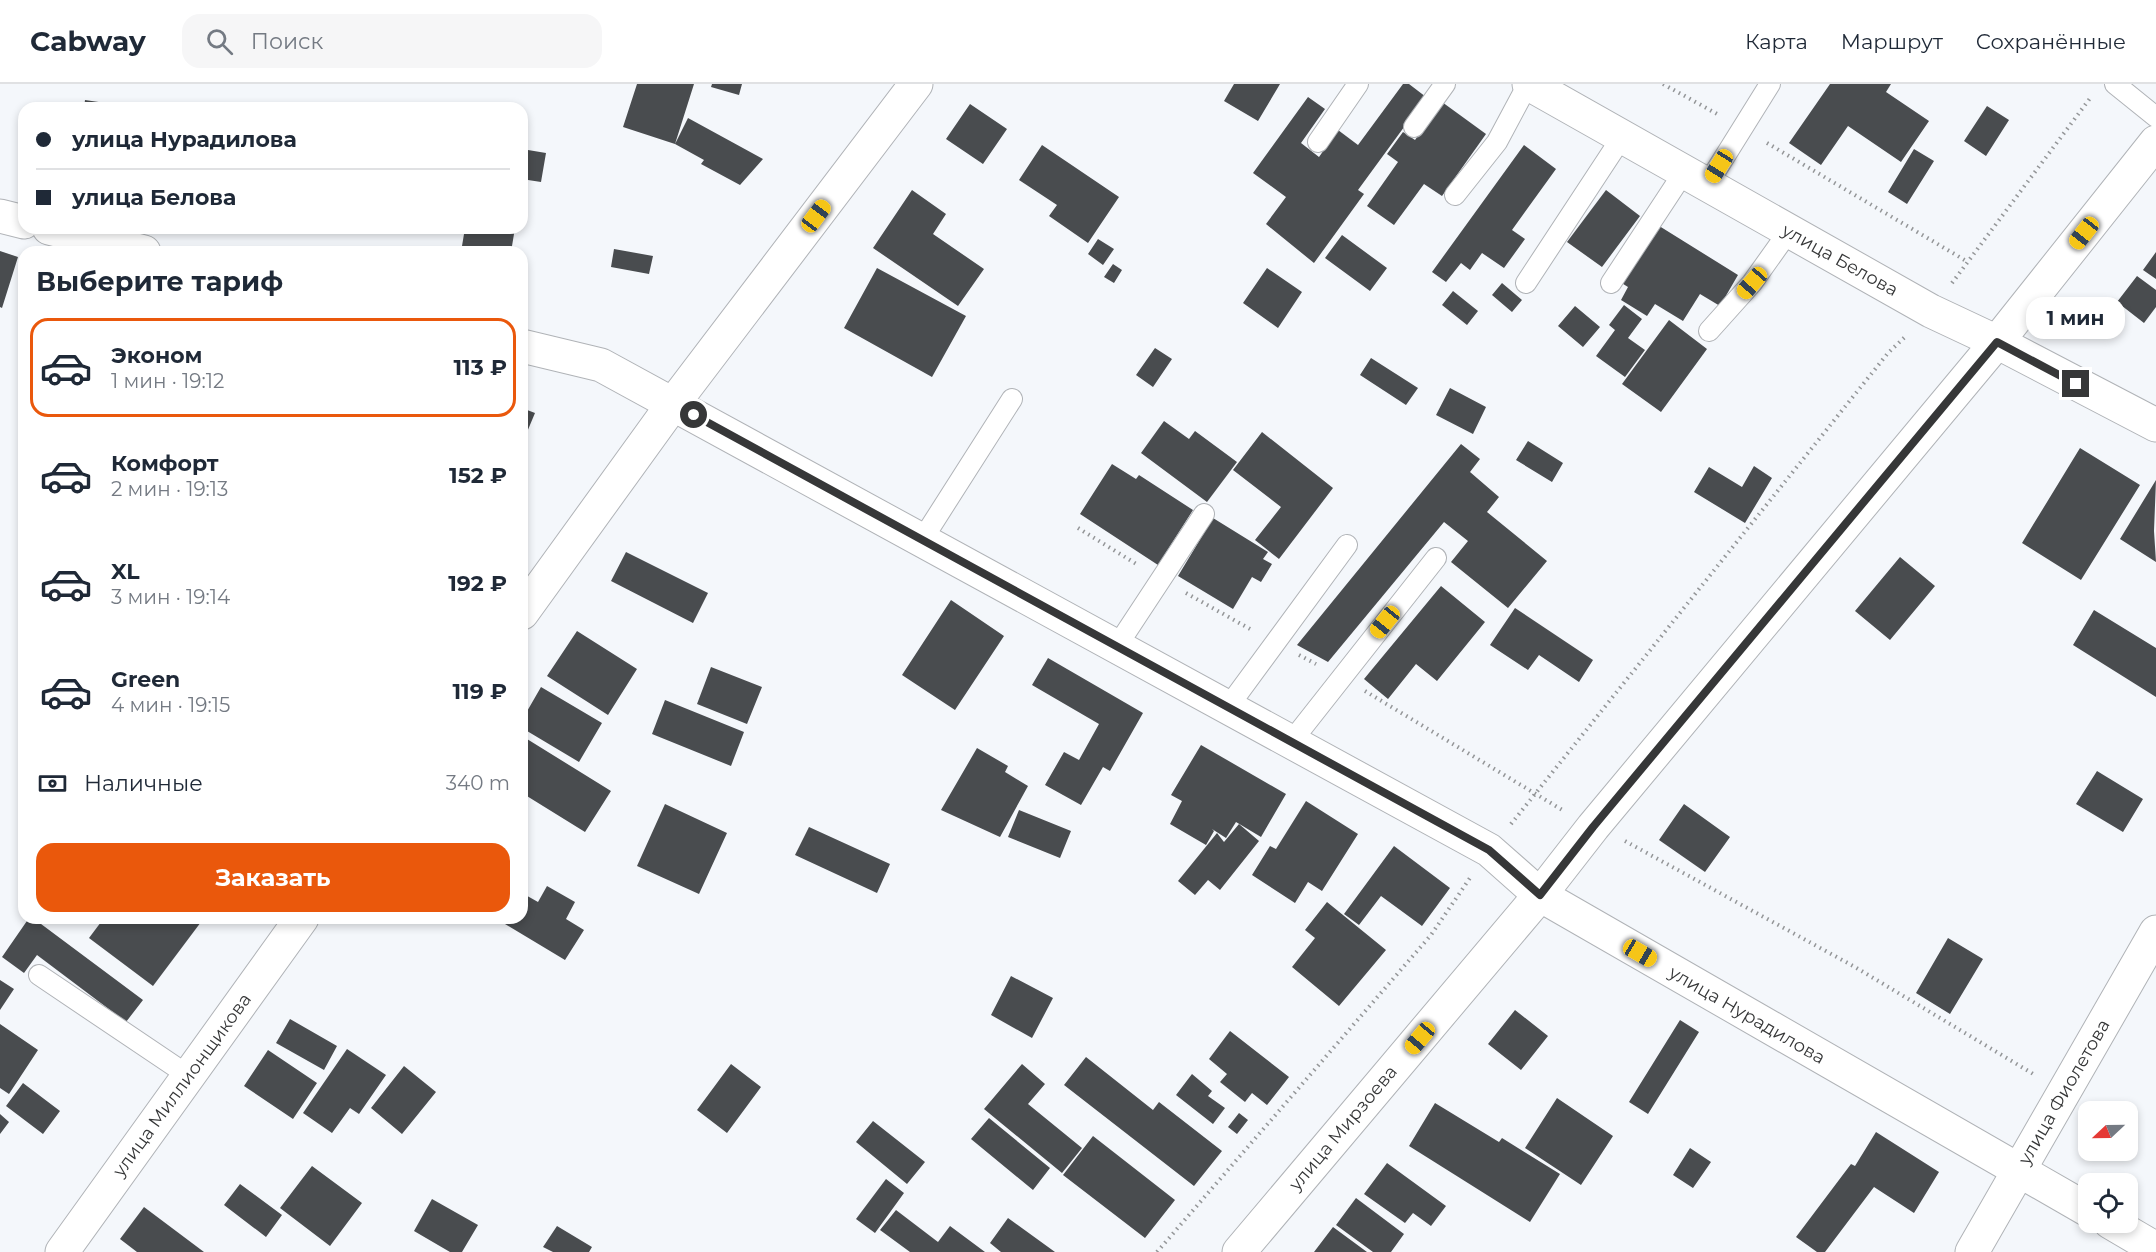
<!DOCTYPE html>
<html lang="ru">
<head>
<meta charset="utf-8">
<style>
  :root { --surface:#fff; --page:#f6f6f7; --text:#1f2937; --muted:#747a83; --line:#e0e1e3; --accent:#ea580c }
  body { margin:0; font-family:Montserrat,sans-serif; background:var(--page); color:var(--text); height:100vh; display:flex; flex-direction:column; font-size:22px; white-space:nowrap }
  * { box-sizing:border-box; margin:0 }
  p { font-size:20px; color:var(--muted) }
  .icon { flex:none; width:33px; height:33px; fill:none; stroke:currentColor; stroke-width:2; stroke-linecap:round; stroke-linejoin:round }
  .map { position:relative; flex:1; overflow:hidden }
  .drawer { position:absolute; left:18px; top:162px; width:510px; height:678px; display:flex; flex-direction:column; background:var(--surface); border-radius:18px; box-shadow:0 3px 9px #0003 }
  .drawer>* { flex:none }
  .top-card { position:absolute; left:18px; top:18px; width:510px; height:132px; border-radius:18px; box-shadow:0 3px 9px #0003; display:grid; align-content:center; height:132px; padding:0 18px; background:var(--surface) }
  .needle { width:39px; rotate:248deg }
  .fabs { position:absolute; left:2078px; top:1017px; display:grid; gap:12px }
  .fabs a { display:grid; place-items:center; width:60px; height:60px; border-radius:12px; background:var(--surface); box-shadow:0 3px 9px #0003; font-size:30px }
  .end { position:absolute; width:27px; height:27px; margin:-14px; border:8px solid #363738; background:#fff; box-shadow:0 0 0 3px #fff }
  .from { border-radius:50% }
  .bubble { position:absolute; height:42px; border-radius:18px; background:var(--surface); box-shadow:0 3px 9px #0003; font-size:20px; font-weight:700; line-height:42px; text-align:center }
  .car { position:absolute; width:18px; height:36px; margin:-18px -9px; border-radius:8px; box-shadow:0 0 4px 2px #0007; background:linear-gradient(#f5c518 24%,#345 0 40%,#f5c518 0 76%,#345 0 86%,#f5c518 0) }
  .top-card b { display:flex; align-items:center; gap:21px; height:57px; font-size:22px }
  .top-card b+b { border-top:2px solid var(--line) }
  .top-card i { width:15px; height:15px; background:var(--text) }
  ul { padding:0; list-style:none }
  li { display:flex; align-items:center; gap:18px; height:99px; margin:0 12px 9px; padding:0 6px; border:3px solid transparent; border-radius:18px }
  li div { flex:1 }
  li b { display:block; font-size:22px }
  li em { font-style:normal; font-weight:700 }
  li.on { border-color:var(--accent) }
  li>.icon { width:54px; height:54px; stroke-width:1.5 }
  h2 { padding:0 18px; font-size:27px; line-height:72px }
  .pay { display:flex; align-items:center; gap:15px; height:66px; padding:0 18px; font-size:22px }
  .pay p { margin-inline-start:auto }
  .primary-button { display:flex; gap:12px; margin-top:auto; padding:12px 18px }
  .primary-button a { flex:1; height:69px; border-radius:18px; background:var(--accent); color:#fff; font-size:24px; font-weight:700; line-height:69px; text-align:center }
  header { display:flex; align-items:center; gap:36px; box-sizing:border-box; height:84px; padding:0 30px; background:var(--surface); border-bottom:2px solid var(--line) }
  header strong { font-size:28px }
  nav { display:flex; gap:33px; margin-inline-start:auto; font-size:21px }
  .search { width:420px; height:54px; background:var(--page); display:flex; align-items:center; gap:15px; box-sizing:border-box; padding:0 21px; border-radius:18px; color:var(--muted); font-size:22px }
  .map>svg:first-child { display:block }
  .building { fill:#494c4f }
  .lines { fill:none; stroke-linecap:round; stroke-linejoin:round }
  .lane-casing { stroke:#b0b3b7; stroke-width:22 }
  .street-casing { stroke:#b0b3b7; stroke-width:35 }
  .secondary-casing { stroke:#b0b3b7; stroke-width:35 }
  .path { stroke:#949698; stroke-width:4; stroke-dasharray:1.5 4.5; stroke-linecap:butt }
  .lane { stroke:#fff; stroke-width:20 }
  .street { stroke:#fff; stroke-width:33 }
  .secondary { stroke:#fff; stroke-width:33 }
  .route { stroke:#363738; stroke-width:8 }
  .labels { text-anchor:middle; stroke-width:6; stroke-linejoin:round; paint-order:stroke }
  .street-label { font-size:18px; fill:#363738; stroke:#fff }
</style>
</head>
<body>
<header>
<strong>Cabway</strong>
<div class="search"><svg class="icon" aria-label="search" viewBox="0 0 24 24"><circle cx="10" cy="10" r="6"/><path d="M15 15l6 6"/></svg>Поиск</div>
<nav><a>Карта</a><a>Маршрут</a><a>Сохранённые</a></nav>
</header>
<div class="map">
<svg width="2156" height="1168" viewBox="0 0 2156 1168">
  <rect width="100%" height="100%" fill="#f4f7fb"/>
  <path class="building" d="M637,0H694L675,60L688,34L763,75L740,101L701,80L704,76L675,60L623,43Z
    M712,0H742L739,11L711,3Z
    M1234,0H1280L1258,37L1224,17Z
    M1403,0H1409L1426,13L1358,106L1364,110L1314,179L1266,140L1286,113L1253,89L1308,13L1325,25L1301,59L1319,73L1338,46L1358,61Z
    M1830,0H1891L1886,8L1929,37L1901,78L1848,42L1821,81L1789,59Z
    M85,16L119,21V24H84Z
    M1442,18L1486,50L1442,112L1424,100L1394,141L1367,122L1398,78L1387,70L1403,48L1415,56Z
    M970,20L1007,45L983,80L946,55Z
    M1987,22L2009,36L1986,72L1964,57Z
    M1042,61L1119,113L1088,159L1049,132L1057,121L1019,96Z
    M1524,61L1556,85L1512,146L1525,155L1504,184L1482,169L1470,186L1461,179L1446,198L1432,188Z
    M522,65L546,69L541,98L528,96L523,119Z
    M1914,65L1934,77L1907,120L1888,108Z
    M912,106L946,130L933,150L984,185L958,222L873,164Z
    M1606,106L1640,132L1602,183L1567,158Z
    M1656,140L1738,191L1720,222L1700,210L1683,237L1655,220L1647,232L1621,216L1628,203L1620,198Z
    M465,144H515L511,168L462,162Z
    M1342,151L1387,184L1370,207L1325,174Z
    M1098,155L1114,165L1103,181L1088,170Z
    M614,165L653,172L649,190L611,183Z
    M0,167L18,173L2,224L0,223Z
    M2156,168V195L2143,186Z
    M1113,180L1122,186L1114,199L1104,193Z
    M877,184L966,232L932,293L844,244Z
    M1267,184L1302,208L1278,244L1243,219Z
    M2137,192L2156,206V223L2144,239L2117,218Z
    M1502,199L1522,216L1512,228L1492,211Z
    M1453,207L1478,227L1467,241L1442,221Z
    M1624,221L1642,235L1628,254L1645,266L1625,293L1596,272L1615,246L1609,241Z
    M1575,222L1600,243L1583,263L1558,242Z
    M1669,236L1707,265L1661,328L1622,300Z
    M1155,264L1172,275L1153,303L1136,291Z
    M1371,274L1418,304L1406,321L1360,291Z
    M1450,304L1486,323L1473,350L1436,331Z
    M522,324L535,329L522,360Z
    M1164,337L1189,355L1195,347L1237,378L1207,418L1141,369Z
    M1262,348L1333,404L1279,475L1255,456L1281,423L1233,386Z
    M1528,357L1563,379L1552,398L1516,376Z
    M1461,360L1480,375L1470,388L1499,413L1487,428L1547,477L1508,524L1451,478L1468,457L1444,438L1328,578L1297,561Z
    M2080,364L2140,401L2081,496L2022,459Z
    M1112,380L1136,395L1139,391L1193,426L1158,481L1080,430Z
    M1754,382L1772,394L1745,439L1694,408L1709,383L1742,403Z
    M2156,396L2154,447L2156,478L2120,455Z
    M1213,434L1268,468L1263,475L1272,480L1261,498L1252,493L1233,525L1178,492Z
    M626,468L708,509L693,539L611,497Z
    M1900,473L1935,502L1890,556L1855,527Z
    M1441,502L1485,538L1437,597L1416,580L1388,615L1364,595Z
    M951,516L1004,552L955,626L902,591Z
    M1515,524L1593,576L1579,598L1539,571L1528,586L1490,561Z
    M2094,526L2156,564V613L2073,561Z
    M577,547L637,585L608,631L547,592Z
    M1048,574L1143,629L1110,687L1103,683L1081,721L1045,701L1064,668L1079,676L1099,640L1032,601Z
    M711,583L762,603L747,640L697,620Z
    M541,603L602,639L579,678L522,644V636Z
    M665,616L744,648L731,682L652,650Z
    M527,655L611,707L585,748L522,709V663Z
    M1201,661L1286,710L1261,753L1236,738L1226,754L1212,745L1214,747L1206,761L1170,740L1182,717L1171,711Z
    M977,664L1008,682L1005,688L1028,702L1000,753L941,726Z
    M2097,687L2143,715L2123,748L2076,720Z
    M1306,717L1358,750L1322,807L1308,798L1295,819L1252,791L1270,762L1276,765Z
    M665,720L727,749L699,810L637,782Z
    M1684,720L1730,753L1705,788L1659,756Z
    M1019,726L1071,747L1060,774L1008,753Z
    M1239,740L1259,757L1220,806L1208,796L1195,811L1178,797L1217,749L1224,758Z
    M809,743L890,780L877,809L795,771Z
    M1394,762L1450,804L1422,842L1381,812L1359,841L1344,830Z
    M547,802L575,818L566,835L584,846L565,876L495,834H522V809L538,818Z
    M1327,818L1386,866L1339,922L1292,883L1315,854L1305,846Z
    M29,834H33L143,916L126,938L37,871L24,889L2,873Z
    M104,834H204L153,902L89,854Z
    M1948,854L1983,875L1950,930L1916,909Z
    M1011,892L1053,914L1032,954L991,931Z
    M0,896L14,905L0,926Z
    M1515,926L1548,952L1521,986L1488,960Z
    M290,935L337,962L324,986L276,959Z
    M1680,936L1699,948L1648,1030L1629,1018Z
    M0,940L38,966L9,1010L0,1004Z
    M1230,947L1289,993L1267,1021L1252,1009L1245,1018L1220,998L1227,990L1209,975Z
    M347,965L386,991L359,1030L350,1024L332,1049L303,1029Z
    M268,966L317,999L293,1035L244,1002Z
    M1086,973L1153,1026L1159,1018L1222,1067L1194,1102L1064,1001Z
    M731,980L761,1003L727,1049L697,1026Z
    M1022,980L1045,1000L1028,1020L1082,1064L1062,1089L984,1025Z
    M404,982L436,1008L402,1050L371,1024Z
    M1192,990L1212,1007L1208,1012L1225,1024L1213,1040L1176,1011Z
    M23,999L60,1027L43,1050L6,1022Z
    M1557,1014L1613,1052L1581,1101L1525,1064Z
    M1435,1019L1499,1058L1502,1054L1560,1090L1530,1138L1409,1062Z
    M1239,1029L1248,1036L1237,1050L1228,1043Z
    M0,1030L9,1038L0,1050Z
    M989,1034L1050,1084L1033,1106L971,1055Z
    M873,1037L925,1078L907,1100L856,1058Z
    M1876,1048L1939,1088L1914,1129L1874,1103L1825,1168H1817L1796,1153L1851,1080L1855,1082Z
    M1093,1052L1175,1116L1145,1154L1063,1091Z
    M1690,1064L1711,1078L1693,1104L1673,1091Z
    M1387,1079L1446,1122L1431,1142L1413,1129L1405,1139L1364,1110Z
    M312,1082L362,1119L330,1162L280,1124Z
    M886,1095L904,1109L875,1149L856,1135Z
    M240,1100L282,1131L266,1153L224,1121Z
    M1356,1114L1404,1150L1391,1168H1373L1336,1141Z
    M432,1115L478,1141L462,1168H450L414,1147Z
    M144,1123L204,1168H137L120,1155Z
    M896,1126L938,1158L950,1142L985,1168H910L880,1146Z
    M1008,1134L1055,1168H1001L990,1159Z
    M557,1142L592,1163L589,1168H553L543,1163Z
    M1333,1143L1367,1168H1314Z"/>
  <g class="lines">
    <g class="lane-casing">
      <path id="lane" d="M2115,0L2156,33
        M1414,43L1445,0
        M1318,58L1358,0
        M1707,101L1770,0
        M1455,111L1497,58L1528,0
        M1526,199L1622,53
        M1611,199L1684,88
        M1709,247L1752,199L1789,147
        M922,456L1012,315
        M1117,562L1204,430
        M1228,623L1347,461
        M1291,658L1436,474
        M39,891L189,992"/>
    </g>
    <g class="street-casing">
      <path id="street" d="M1529,0L1931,227L1997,258L2156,341
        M0,132L24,138
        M49,144L144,168
        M522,262L601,281L1489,766L1540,811
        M522,529L673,320L916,0
        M62,1168L302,834
        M1972,1168L2156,848"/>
    </g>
    <g class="secondary-casing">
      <path id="secondary" d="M1540,811L2088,1126
        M2110,1138L2156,1165
        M1239,1168L1540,811L1593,743L1997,258L2156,58"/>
    </g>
    <path class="path" d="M1663,0L1719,31
      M1767,59L1968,178
      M1952,199L2091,13
      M1078,444L1138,481
      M1186,509L1250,545
      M1299,571L1316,580
      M1365,607L1564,727
      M1511,740L1888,269L1906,252
      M1625,757L1855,883L2035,991
      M1157,1168L1431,851L1470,794"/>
    <use href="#lane" class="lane"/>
    <use href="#street" class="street"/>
    <use href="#secondary" class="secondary"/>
  </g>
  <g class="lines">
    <path class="route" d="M694,331L1489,766L1540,811L1593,743L1997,258L2076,300"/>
  </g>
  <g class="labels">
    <g class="street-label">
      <text transform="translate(1840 176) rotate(29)" y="6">улица Белова</text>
      <text transform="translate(1747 931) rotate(30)" y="6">улица Нурадилова</text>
      <text transform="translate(182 1001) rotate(-54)" y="6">улица Миллионщикова</text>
      <text transform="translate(2064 1008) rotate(-60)" y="6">улица Фиолетова</text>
      <text transform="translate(1343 1044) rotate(-50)" y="6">улица Мирзоева</text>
    </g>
  </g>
</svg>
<div class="fabs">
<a><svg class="needle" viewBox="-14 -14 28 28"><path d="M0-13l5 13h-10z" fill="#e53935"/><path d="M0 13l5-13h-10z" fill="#747a83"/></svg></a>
<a><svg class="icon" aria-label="locate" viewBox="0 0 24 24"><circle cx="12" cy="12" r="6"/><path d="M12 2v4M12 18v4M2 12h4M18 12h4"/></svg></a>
</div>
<i class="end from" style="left:694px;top:331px"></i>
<i class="end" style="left:2076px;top:300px"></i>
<div class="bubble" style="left:2026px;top:213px;width:99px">1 мин</div>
<i class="car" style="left:1719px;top:82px;rotate:212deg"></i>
<i class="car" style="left:816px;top:132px;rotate:37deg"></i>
<i class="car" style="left:2084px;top:149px;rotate:218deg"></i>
<i class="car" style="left:1752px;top:199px;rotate:221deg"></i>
<i class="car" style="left:1385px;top:538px;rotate:219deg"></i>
<i class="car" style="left:1640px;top:869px;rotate:120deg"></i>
<i class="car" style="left:1420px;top:954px;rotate:220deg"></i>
<div class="top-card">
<b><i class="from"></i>улица Нурадилова</b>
<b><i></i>улица Белова</b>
</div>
<section class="drawer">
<h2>Выберите тариф</h2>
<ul>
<li class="on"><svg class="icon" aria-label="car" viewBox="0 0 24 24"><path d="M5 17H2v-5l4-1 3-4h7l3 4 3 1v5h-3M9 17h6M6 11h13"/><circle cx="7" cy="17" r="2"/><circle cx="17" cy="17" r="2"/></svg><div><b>Эконом</b><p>1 мин · 19:12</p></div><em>113 ₽</em></li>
<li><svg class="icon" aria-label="car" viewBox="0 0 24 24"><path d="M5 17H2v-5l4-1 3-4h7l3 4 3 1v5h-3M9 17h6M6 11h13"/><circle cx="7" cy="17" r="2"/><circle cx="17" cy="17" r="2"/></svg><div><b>Комфорт</b><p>2 мин · 19:13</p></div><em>152 ₽</em></li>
<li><svg class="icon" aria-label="car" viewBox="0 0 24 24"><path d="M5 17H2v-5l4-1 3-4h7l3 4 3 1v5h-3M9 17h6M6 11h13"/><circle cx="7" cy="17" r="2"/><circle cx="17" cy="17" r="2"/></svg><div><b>XL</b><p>3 мин · 19:14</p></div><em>192 ₽</em></li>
<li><svg class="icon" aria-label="car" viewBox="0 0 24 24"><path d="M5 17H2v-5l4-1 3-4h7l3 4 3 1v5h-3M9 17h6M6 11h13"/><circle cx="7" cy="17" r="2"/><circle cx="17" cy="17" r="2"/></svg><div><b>Green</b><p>4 мин · 19:15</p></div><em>119 ₽</em></li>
</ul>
<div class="pay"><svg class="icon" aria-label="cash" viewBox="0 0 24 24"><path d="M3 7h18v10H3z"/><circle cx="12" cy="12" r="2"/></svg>Наличные<p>340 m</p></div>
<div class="primary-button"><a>Заказать</a></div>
</section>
</div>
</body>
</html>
